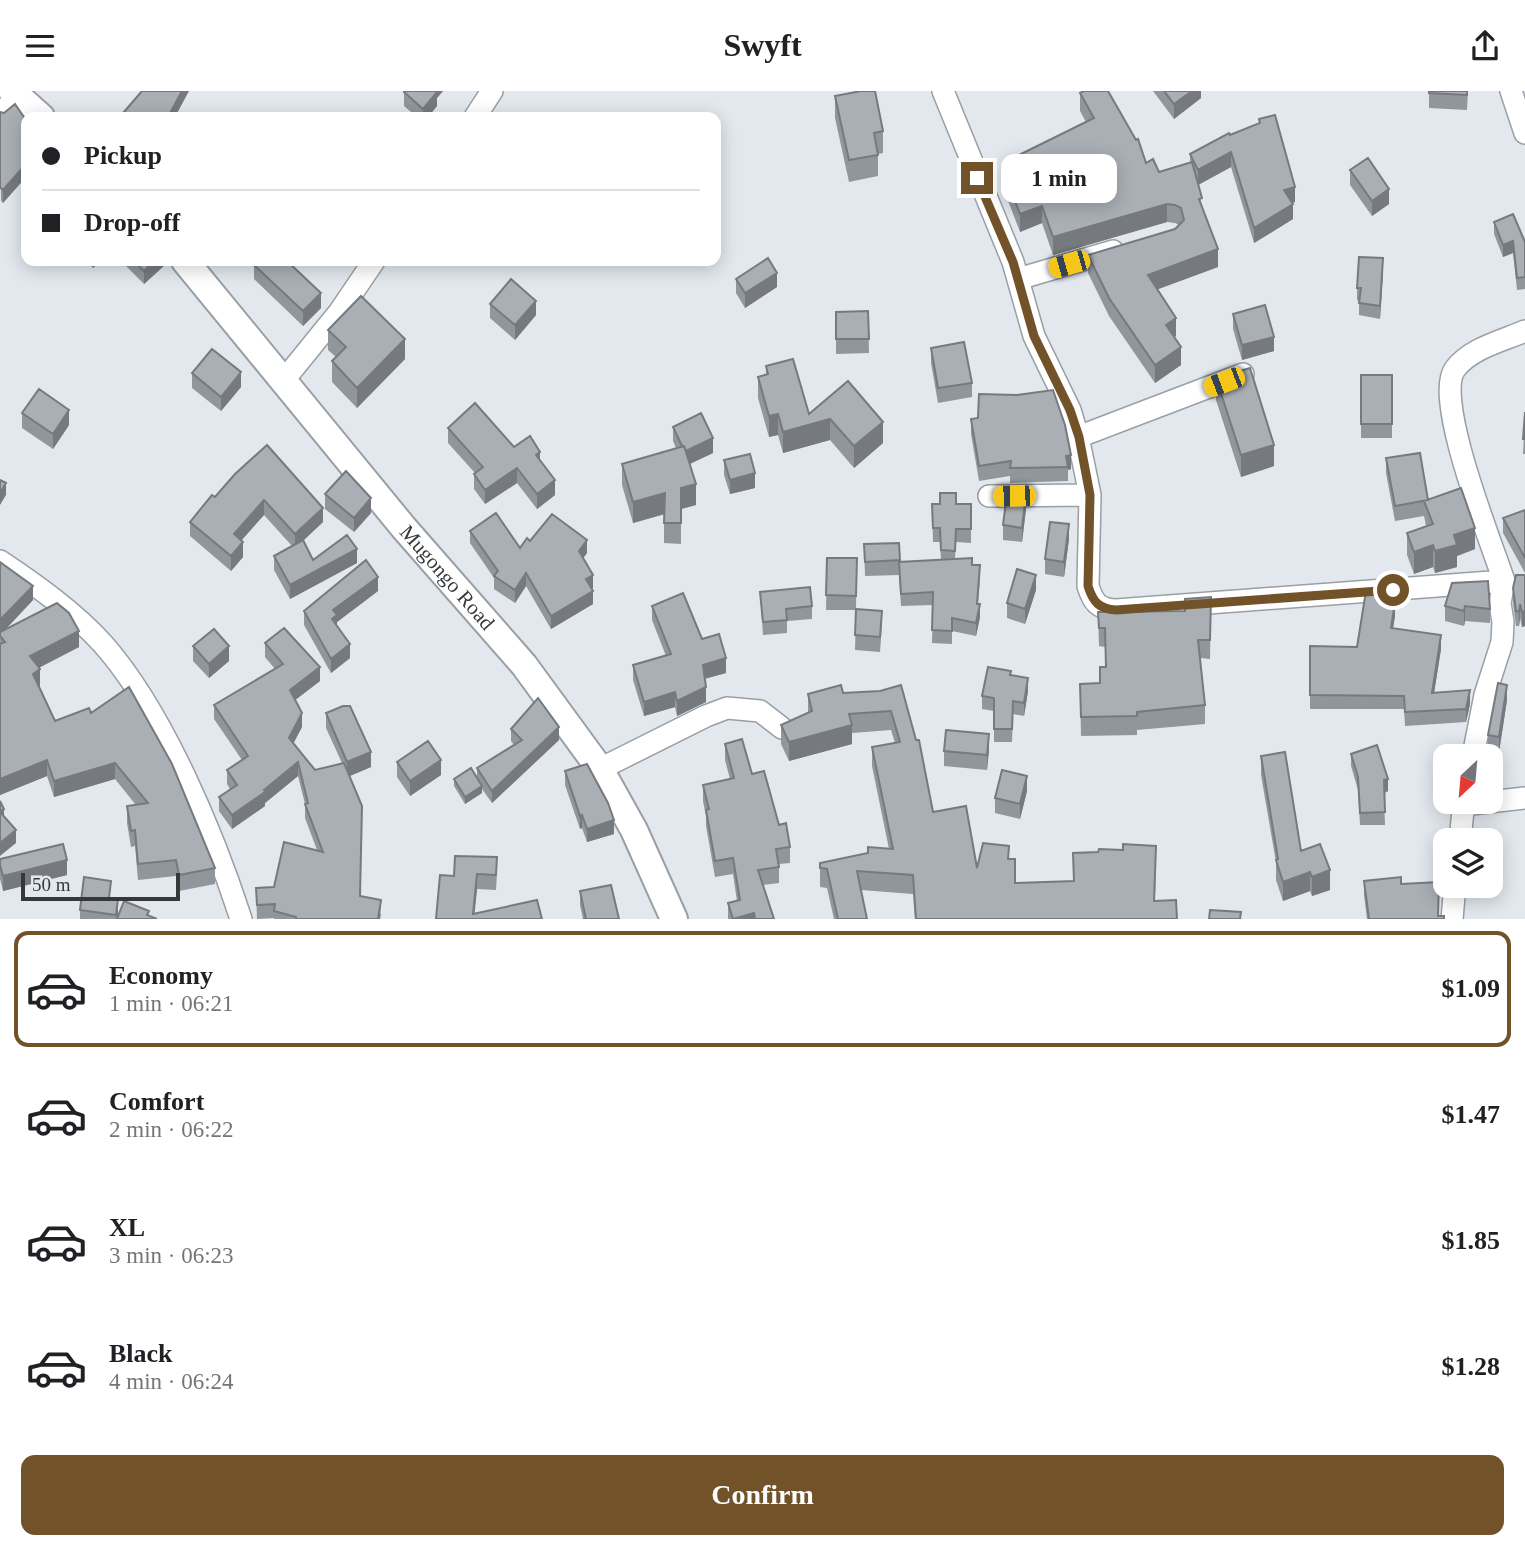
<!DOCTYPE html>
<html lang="en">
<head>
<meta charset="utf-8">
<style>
  :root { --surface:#fff; --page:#f2f2f2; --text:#202124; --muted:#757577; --line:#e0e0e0; --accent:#725228 }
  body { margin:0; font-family:"Times New Roman",serif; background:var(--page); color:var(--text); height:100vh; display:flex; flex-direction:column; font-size:26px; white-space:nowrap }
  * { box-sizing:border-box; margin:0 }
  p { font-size:23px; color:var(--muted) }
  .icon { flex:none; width:38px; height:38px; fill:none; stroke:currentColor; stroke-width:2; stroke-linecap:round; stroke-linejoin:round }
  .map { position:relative; height:828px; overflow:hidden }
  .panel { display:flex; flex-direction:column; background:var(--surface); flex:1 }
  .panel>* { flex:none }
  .guide { position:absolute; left:21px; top:21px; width:700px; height:154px; border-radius:14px; box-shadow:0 4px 18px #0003; display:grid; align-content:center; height:154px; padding:0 21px; background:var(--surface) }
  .needle { width:46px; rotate:206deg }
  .buttons { position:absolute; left:1433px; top:653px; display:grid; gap:14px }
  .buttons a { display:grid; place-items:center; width:70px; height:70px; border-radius:14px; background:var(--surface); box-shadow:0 4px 18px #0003; font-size:35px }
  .scale { position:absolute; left:21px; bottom:18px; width:159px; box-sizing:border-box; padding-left:7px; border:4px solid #36383a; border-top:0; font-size:19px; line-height:24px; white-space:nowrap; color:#36383a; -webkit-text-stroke:5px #e2e8ee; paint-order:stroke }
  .end { position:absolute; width:32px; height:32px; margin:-16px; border:9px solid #725228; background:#fff; box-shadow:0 0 0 4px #fff }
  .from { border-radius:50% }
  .bubble { position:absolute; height:49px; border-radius:14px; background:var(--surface); box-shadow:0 4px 18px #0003; font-size:23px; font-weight:800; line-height:49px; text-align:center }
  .car { position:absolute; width:21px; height:42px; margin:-21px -10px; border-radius:9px; box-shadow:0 0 5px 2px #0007; background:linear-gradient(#f5c518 24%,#345 0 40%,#f5c518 0 76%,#345 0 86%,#f5c518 0) }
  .guide b { display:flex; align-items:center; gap:24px; height:66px; font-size:26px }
  .guide b+b { border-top:2px solid var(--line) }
  .guide i { width:18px; height:18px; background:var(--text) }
  ul { padding:12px 0 0; list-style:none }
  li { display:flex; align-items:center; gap:21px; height:116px; margin:0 14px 10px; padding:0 7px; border:4px solid transparent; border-radius:14px }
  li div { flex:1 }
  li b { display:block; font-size:26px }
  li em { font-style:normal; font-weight:800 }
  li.active { border-color:var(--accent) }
  li>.icon { width:63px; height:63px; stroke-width:1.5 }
  .button { display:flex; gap:14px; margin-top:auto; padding:14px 21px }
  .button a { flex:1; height:80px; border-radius:14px; background:var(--accent); color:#fff; font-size:28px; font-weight:800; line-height:80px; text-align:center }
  header { display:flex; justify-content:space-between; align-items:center; height:91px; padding:0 21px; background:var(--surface); font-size:32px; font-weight:800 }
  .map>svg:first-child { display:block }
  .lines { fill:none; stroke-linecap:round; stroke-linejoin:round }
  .minor-casing { stroke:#999fa4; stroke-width:24 }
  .tertiary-casing { stroke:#999fa4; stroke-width:30 }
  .minor { stroke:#fff; stroke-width:21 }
  .tertiary { stroke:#fff; stroke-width:26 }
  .wall { fill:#91969c }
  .shaded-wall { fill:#767a7f }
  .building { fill:#a9afb5; stroke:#767a7f; stroke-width:2 }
  .route { stroke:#725228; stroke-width:9 }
  .labels { text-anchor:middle; stroke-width:5; stroke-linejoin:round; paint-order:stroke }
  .street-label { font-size:21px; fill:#36383a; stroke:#e2e8ee }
</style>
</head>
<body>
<header><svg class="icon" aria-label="menu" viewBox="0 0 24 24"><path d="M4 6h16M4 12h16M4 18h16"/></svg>Swyft<svg class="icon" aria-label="share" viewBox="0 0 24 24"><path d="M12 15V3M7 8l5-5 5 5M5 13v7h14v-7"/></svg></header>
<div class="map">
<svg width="1525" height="828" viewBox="0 0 1525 828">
  <rect width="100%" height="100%" fill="#e2e8ee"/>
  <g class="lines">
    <g class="minor-casing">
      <path id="minor" d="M943,0L1013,171L1034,245L1070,319L1078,346L1090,404L1088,495C1093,511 1098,518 1116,519L1504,490
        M1511,0L1525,42
        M0,23L18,5
        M475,26L492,0
        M1018,188L1113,160
        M284,289L340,220L374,170
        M1078,346L1243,283
        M989,405L1090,404
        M0,470C36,494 74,521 103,553C163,621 213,742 241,828
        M1473,665L1485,604L1502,551L1503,531L1500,512L1504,490C1492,453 1433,308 1455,278C1471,257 1502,250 1525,240
        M600,678L706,625L727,617L760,620L782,637
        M1463,714L1525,707
        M1460,749L1464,710
        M1452,828L1455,794"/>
    </g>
    <g class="tertiary-casing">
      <g id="tertiary">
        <path d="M12,0L41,26"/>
        <path id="s1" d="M185,170L404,437L524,574L600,678L634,739L674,828"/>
      </g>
    </g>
    <use href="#minor" class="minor"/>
    <use href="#tertiary" class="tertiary"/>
  </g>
  <path class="wall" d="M405,0H443L437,7V15L428,26H417L404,15V1Z
    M1153,0H1201V7L1174,28Z
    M1429,0H1468L1467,19L1429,17Z
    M1080,2L1146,72L1159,81L1190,72V63L1259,32V28L1295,111L1292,112L1293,128L1254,152L1231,76L1198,94L1202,116L1218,176L1157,198L1176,245L1174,246L1181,274L1155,292L1109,225L1088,182V164L1175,138L1179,134L1175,132L1167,131L1053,164L1042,132L1020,141L1004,99V81L1019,75V64L1086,31L1080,20Z
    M835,5L883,40V62L878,63V85L849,91L835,27Z
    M0,21L26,29V89L25,87L3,112L1,110Z
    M1350,79L1389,113L1372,125L1350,94Z
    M1494,131L1525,151V198L1517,199L1513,162L1503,166L1494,143Z
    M85,170H100L93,177Z
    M121,170H166V173L144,193Z
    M254,174L321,217L303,235L254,188Z
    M1383,180L1380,228L1359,224V210L1357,209V197Z
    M736,188L777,196L745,217L736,202Z
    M490,213L536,224L515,249L490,227Z
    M868,220L869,262L836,263V221Z
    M1233,223L1274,260L1242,269L1233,238Z
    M328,239L405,268L357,317L332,291V270L336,266L328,259Z
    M931,257L972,292V306L938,312L931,272Z
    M766,275L809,323L848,290L883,352L854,377L830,349L783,362L778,344L769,346L758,307V286L766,283Z
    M192,282L241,296L221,320L192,297Z
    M1361,284H1392V347H1361Z
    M1216,287L1274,375L1241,386L1216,309Z
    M979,303L1071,378L1068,379V390L1010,392V385L979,390L971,343V328L978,327Z
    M1525,321V363H1523Z
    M22,322L69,334L53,358L22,337Z
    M673,336L713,362L690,373L696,414L681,418V453L664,452V423L633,432L622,394V373L676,357L673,350Z
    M448,337L514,356L540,370L555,404L537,418L517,392L485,413L474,398V383L475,382L448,352Z
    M1386,367L1428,409L1475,458L1457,465V476L1435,482L1433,476L1414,483L1407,464V442L1426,435L1424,425L1395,430L1386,382Z
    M724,369L755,397L730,403L724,384Z
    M235,383L323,431L303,450L313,469L357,472L290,508L274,479V465L292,455L264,424L241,449L243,466L231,480L190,445V431L215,406Z
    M325,403L371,422L354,441L325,418Z
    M932,413H971V452L956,451L955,468L972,474L980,487L978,513L980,526L976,545L952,540V553L932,552L933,514L901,515L899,484L865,485L864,453L899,452L900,471L941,469L940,451H933Z
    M1026,418L1022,451L1003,449V434Z
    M1525,419V482L1503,442V427Z
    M470,440L520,457L530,450L587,462L583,467L593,497H591L593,513L551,538L526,495L515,512L494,498V487L470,452Z
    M1069,448L1064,486L1045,483V468Z
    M827,467H857L856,518L882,534L880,561L855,559L856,519H826Z
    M0,471L33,509L6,538L79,556L39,577L40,595H39L55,630L91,622L215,777V793L179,800L176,785L138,789L135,755L131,756L127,732V715L136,714L115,688L54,706L47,685L0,704Z
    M1525,484V535L1522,536L1520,527L1519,535H1516L1513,512V497Z
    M1452,492L1490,518V532L1465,530L1464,535L1445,530V515Z
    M1036,499L1025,533L1007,527V512Z
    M378,500L337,531V535L350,567L331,582L304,534V520Z
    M760,501L812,515V528L787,530V542L763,544Z
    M1211,506L1210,568L1200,567L1205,614V633L1137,639V644L1081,645L1080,593L1100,592L1106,576L1105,556L1099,555L1098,521L1185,520Z
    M652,515L702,548L726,582L705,588L706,611L677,625L675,616L644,625L633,589V574L666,565L652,529Z
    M1395,525L1393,537L1441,558L1434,602L1470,613L1466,631L1405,635L1404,618H1310V555L1357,556Z
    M265,552L320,590L295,609L302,636L293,652L315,679L342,672L326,637V622L371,676L350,685L361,805L381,823L380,828H274V827L257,828L256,797L274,796L317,759L305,727V713L298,685L265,712V715L232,738L219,720V706L230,698L227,693V679L242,669L214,628V614L275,578L265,566Z
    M193,555L229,570L209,587L193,570Z
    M1011,584L1028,600L1024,625L1013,623L1012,651H994V620L982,618V605Z
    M901,594L933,721L977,777L1009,768L1015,792L1073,790L1156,774L1155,810L1177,828H915L913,803L861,799L867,828H834L827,797L820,796V772L889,758L872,675V656L895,652L891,639L852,642V653L789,670L781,653V634L808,622V603L880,600Z
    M1507,609L1499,661L1488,659V644Z
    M511,638L559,649L492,712L482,698V702L465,713L454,695V688L477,686V677L514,654L511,650Z
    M725,653L752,683L790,756V772L779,773V792L763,794L774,828H728V812L737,810L733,783L715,786L706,735V725L703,710V694L730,688L725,669Z
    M989,658L987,679L944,675V660Z
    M1351,663L1388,700L1384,702L1385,734H1360L1358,699L1351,675Z
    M1261,665L1301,760L1330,799L1312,805L1310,800L1283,810L1276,789V771L1261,684Z
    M397,671L441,684L410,705L397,686Z
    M565,680L614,743L587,751L582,737L580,738L565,694Z
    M1027,700L1020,728L995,722V707Z
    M0,768L67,784L3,800L0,788Z
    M497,781L496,799L477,798L474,823L542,828H436L454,785Z
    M1364,790L1401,793L1439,825L1444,828H1367L1364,804Z
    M580,800L619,828H583L580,814Z
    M111,807L118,822L117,828H80V819Z"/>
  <path class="shaded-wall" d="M182,0H189L175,26H168Z
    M433,0H443L437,7V15L428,26H423V18Z
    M1192,0H1201V7L1174,28V13Z
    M1231,61V76L1198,94V79Z
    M25,74V87L3,112V99Z
    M1295,96V111L1284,114V99Z
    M1389,98V113L1372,125V110Z
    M1167,113V131L1053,164V146Z
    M1293,113V128L1254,152V137Z
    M1042,115V132L1020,141V123Z
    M1513,150V162L1503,166V154Z
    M1218,158V176L1148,202V184Z
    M1383,167V180L1380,228V215Z
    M93,170H100L93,177Z
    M154,170H166V173L144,193V180Z
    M777,182V196L745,217V202Z
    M321,202V217L303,235V220Z
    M536,210V224L515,249V234Z
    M1176,227V245L1166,252V234Z
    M1274,246V260L1242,269V254Z
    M405,248V268L357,317V297Z
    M1181,256V274L1155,292V274Z
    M241,281V296L221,320V306Z
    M69,319V334L53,358V343Z
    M778,323V344L769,346V325Z
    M830,328V349L783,362V341Z
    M883,331V352L854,377V355Z
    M713,347V362L685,375V360Z
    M1274,354V375L1241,386V364Z
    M540,361V376L536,364Z
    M1071,364V378L1068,379L1066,365Z
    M517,377V392L485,413V399Z
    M755,382V397L730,403V389Z
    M555,389V404L537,418V403Z
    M6,392V404L0,414V402Z
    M696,393V414L681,418V397Z
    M665,402V423L633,432V411Z
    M1026,403V418L1022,451V437Z
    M371,407V422L354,441V427Z
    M264,409V424L234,458V443Z
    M323,417V431L295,457V443Z
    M1069,433V448L1064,486V471Z
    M1475,437V458L1457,465V476L1435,482V460L1454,444Z
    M587,449V462L579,473V460Z
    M243,451V466L231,480V465Z
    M1433,454V476L1414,483V461Z
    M357,458V472L290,508V494Z
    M526,482V495L515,512V499Z
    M593,484V497L586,501V488Z
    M1036,484V499L1025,533V518Z
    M378,486V500L337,531V539L332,543L333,519Z
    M33,495V509L0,544V529Z
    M593,500V513L551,538V525Z
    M1395,511V525L1391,550V537Z
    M980,513V526L976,545V532Z
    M1520,513V527L1519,535V521Z
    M1465,515V530L1464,535V520Z
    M1525,520V535L1522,536V521Z
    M79,540V556L30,581V565Z
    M1441,544V558L1432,615V602Z
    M350,553V567L331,582V568Z
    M229,555V570L209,587V573Z
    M726,567V582L703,588V574Z
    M320,576V590L290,613V599Z
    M40,578V595L33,599V583Z
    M1028,587V600L1024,625V612Z
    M1507,594V609L1499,661V646Z
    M706,596V611L677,625V610Z
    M1470,599V613L1466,631V618Z
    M675,601V616L644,625V611Z
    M302,622V636L289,661V647Z
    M852,634V653L789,670V651Z
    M559,636V649L492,712V700Z
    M989,643V658L987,679V664Z
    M371,661V676L347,686V671Z
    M47,669V685L0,704V688Z
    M441,669V684L410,705V690Z
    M298,671V685L265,712V715L232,738V724Z
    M115,672V688L54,706V690Z
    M1027,685V700L1020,728V713Z
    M1388,688V700L1384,702V689Z
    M482,695V702L465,713V706Z
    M4,718V730L0,720Z
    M582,724V737L580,738V725Z
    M614,729V743L587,751V738Z
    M16,739V752L0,765V752Z
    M67,769V784L3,800V785Z
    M1330,779V799L1312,805V786Z
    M1310,781V800L1283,810V791Z
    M477,783V798L474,828H473Z
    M118,808V822L117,828H116Z
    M381,809L380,828H378Z
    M754,822V828H736Z"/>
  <path class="building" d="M142,0H182L168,26H130L124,21Z
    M405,0H436L437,1L423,18L404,1Z
    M861,0H875L883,40L874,42L878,64L849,69L835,5Z
    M1084,0H1108L1136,49L1138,48L1146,72L1153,68L1159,81L1192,71L1202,107L1199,108L1218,158L1148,184L1176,227L1166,234L1181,256L1155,274L1109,207L1088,164L1175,138L1184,129L1181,117L1175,114L1167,113L1053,146L1042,115L1020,123L1004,81L1024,73L1019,64L1094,27L1080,2Z
    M1164,0H1192L1174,13Z
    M1429,0H1467V4L1429,2Z
    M15,13L26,29V75L25,74L3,99L1,97H0V21L4,22Z
    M204,22L209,26H200Z
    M1275,24L1295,96L1284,99L1293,113L1254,137L1231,61L1198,79L1190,63L1229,42L1230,44L1260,32L1259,28Z
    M1368,67L1389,98L1372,110L1350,79Z
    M1513,123L1525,151V186L1517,187L1513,150L1503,154L1494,131Z
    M1359,166L1383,167L1380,215L1359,212L1361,197H1357Z
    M768,167L777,182L745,202L736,188Z
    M134,170H154L144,180Z
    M258,170H287L321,202L303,220L254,174Z
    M511,188L536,210L515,234L490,213Z
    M361,205L405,248L357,297L332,270L346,256L328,239Z
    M1265,214L1274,246L1242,254L1233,223Z
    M868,220L869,248H836V221Z
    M964,251L972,292L938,297L931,257Z
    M212,258L241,281L221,306L192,282Z
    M793,268L809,323L848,290L883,331L854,355L830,328L783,341L778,323L769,325L758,286L768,283L766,275Z
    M1250,277L1274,354L1241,364L1216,287Z
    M1361,284H1392V333H1361Z
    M39,298L69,319L53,343L22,322Z
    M1053,299L1065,334L1071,364L1066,365L1068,376L1010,377L1011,370L979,375L971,328L978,327L979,303L1017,304Z
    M475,312L514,356L530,345L540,361L536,364L555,389L537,403L517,377L485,399L474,383L483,376L448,337Z
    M1525,321V348H1523Z
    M701,322L713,347L686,360L684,355H682L673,336Z
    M267,354L323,417L295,443L264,409L234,443L243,451L231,465L190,431L212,404L215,406L235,383Z
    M684,355L696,393L681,397V432H664L665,402L633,411L622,373Z
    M1420,362L1428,409L1395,415L1386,367Z
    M750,363L755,382L730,389L724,369Z
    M346,380L371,407L354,427L325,403Z
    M0,389L6,392L0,402Z
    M1461,397L1475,437L1454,444L1457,454L1435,460L1433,454L1414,461L1407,442L1433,433L1424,410Z
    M940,402H956V413H971V438H956L955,460L941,459L940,437H933L932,413H940Z
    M1007,403H1026L1022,437L1003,434Z
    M1525,419V467L1503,427Z
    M496,422L520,457L527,447L530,450L552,423L587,449L579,460L593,484L586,488L593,500L551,525L526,482L515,499L494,485L498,480L470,440Z
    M1050,431L1069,433L1064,471L1045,468Z
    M347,444L357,458L290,494L274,465L303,449L313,469Z
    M899,452L900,469L865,471L864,453Z
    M827,467H857L856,505L826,504Z
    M972,467V474H980L977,513H980L976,532L952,527V540L932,539L933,501L901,503L899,471Z
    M366,469L378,486L333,519L337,524L332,528L350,553L331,568L304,520Z
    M0,471L33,495L0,529Z
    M1017,478L1036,484L1025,518L1007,512Z
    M1516,484H1525V520L1522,521L1520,513L1519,521L1516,520L1513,497Z
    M1488,490L1490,518L1465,515L1464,520L1445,515L1452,492Z
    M810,496L812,515L786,518L787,529L763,531L760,501Z
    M1392,498L1395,511L1391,537L1441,544L1432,602L1470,599L1466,618L1405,621L1404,605L1310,604V555L1357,556L1366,500Z
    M683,502L702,548L719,543L726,567L703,574L706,596L677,610L675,601L644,611L633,574L671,563L652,515Z
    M1211,506L1210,549H1198L1205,614L1137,621V625L1081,626L1080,593L1100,592V576H1106L1105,537H1099L1098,521L1185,520V508Z
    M57,512L69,522L79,540L30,565L40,578L33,583L55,630L89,617L91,622L129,596L172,673L215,777L179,784L176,769L138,773L135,739L131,740L127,715L148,712L115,672L54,690L47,669L0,688V553L5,551L0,545V541Z
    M856,518L882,520L880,546L855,544Z
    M284,537L320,576L290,599L302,622L289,647L315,679L344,672L362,715L360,805L381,809L378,828H296V826L274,820L275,813L257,814L256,797L274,796L284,751L323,761L305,713L308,712L298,671L264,699L265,701L232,724L219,706L237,694L227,679L248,665L214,614L283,573L265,552Z
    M214,538L229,555L209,573L193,555Z
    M988,576L1011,580L1010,584L1028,587L1024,612L1013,610L1012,638H994V607L982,605Z
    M1498,592L1507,594L1499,646L1488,644Z
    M841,594L843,602L880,600L901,594L916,649H919L933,721L966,715L977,777L983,752L1009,755L1008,768H1015V792L1074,790L1073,762L1098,761L1099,758L1123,759V753L1156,755L1154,810L1176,809L1177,828H916L913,784L857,780L867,828H838L827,778L820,777V772L868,762V756L893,758L872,656L900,651L891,620L849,623L852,634L789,651L781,634L812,620L808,603Z
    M538,607L559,636L492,700L477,677L522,649L511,638Z
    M343,615H350L371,661L347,671L326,622Z
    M946,639L989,643L987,664L944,660Z
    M742,648L752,683L764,680L779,734L786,732L790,756L776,758L779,776L758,779L774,828H755L754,822L733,828L728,812L740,809L733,767L715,770L706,719L709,718L703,694L734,687L725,653Z
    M428,650L441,669L410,690L397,671Z
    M1377,654L1388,688L1384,689L1385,721L1360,722L1358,686L1351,663Z
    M1285,661L1301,760L1320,753L1330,779L1312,786L1310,781L1283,791L1276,769L1278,768L1261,665Z
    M587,673L608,712L614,729L587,738L582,724L580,725L565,680Z
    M471,677L482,695L465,706L454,688Z
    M1002,679L1027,685L1020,713L995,707Z
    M0,710L4,718L0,720Z
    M0,721L16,739L0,752Z
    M63,753L67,769L3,785L0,774V768Z
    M455,765L497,766L496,784L477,783L473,823L537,809L542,828H436L440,784L454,785Z
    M84,786L111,790L109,807L118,808L116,824L80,819Z
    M1401,786V793L1439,791L1438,825H1444V828H1369L1364,790Z
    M611,794L619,828H583H586L580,800Z
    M124,810L149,820L147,824L157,828H117Z
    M1210,819L1241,821L1240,828H1209Z"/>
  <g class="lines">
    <path class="route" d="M977,87L1013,171L1034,245L1070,319L1079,346L1090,404L1088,495C1093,511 1099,518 1116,519L1393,499"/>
  </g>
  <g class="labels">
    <g class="street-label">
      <text dy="7" stroke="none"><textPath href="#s1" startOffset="411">Mugongo Road</textPath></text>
    </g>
  </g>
</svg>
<div class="buttons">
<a><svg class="needle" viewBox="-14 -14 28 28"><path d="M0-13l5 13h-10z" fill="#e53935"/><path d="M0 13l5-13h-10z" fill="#757577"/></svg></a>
<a><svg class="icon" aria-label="layers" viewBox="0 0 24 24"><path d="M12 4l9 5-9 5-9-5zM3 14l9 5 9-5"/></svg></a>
</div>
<div class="scale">50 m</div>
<i class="end from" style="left:1393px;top:499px"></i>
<i class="end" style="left:977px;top:87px"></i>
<div class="bubble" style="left:1001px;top:63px;width:116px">1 min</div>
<i class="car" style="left:1069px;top:173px;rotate:254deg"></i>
<i class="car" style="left:1224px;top:291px;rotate:249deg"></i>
<i class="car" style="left:1014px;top:405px;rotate:269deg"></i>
<div class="guide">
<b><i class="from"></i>Pickup</b>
<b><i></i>Drop-off</b>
</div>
</div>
<section class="panel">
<ul>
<li class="active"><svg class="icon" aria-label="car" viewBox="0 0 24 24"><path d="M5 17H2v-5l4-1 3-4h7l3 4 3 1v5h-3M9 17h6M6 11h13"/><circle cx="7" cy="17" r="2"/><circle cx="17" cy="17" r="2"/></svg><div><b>Economy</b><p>1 min · 06:21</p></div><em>$1.09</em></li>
<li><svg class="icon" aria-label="car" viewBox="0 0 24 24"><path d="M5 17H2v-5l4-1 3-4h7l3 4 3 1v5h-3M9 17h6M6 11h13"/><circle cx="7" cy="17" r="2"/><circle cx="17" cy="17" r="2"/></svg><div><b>Comfort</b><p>2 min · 06:22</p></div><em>$1.47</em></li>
<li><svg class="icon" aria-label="car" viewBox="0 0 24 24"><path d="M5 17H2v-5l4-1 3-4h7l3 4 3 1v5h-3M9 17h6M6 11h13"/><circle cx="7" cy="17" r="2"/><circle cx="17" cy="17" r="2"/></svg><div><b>XL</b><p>3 min · 06:23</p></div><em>$1.85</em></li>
<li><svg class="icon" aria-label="car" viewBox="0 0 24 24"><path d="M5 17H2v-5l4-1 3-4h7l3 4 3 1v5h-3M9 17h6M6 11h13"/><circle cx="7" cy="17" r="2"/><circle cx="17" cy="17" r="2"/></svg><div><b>Black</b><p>4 min · 06:24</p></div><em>$1.28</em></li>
</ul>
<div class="button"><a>Confirm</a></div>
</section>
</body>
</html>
